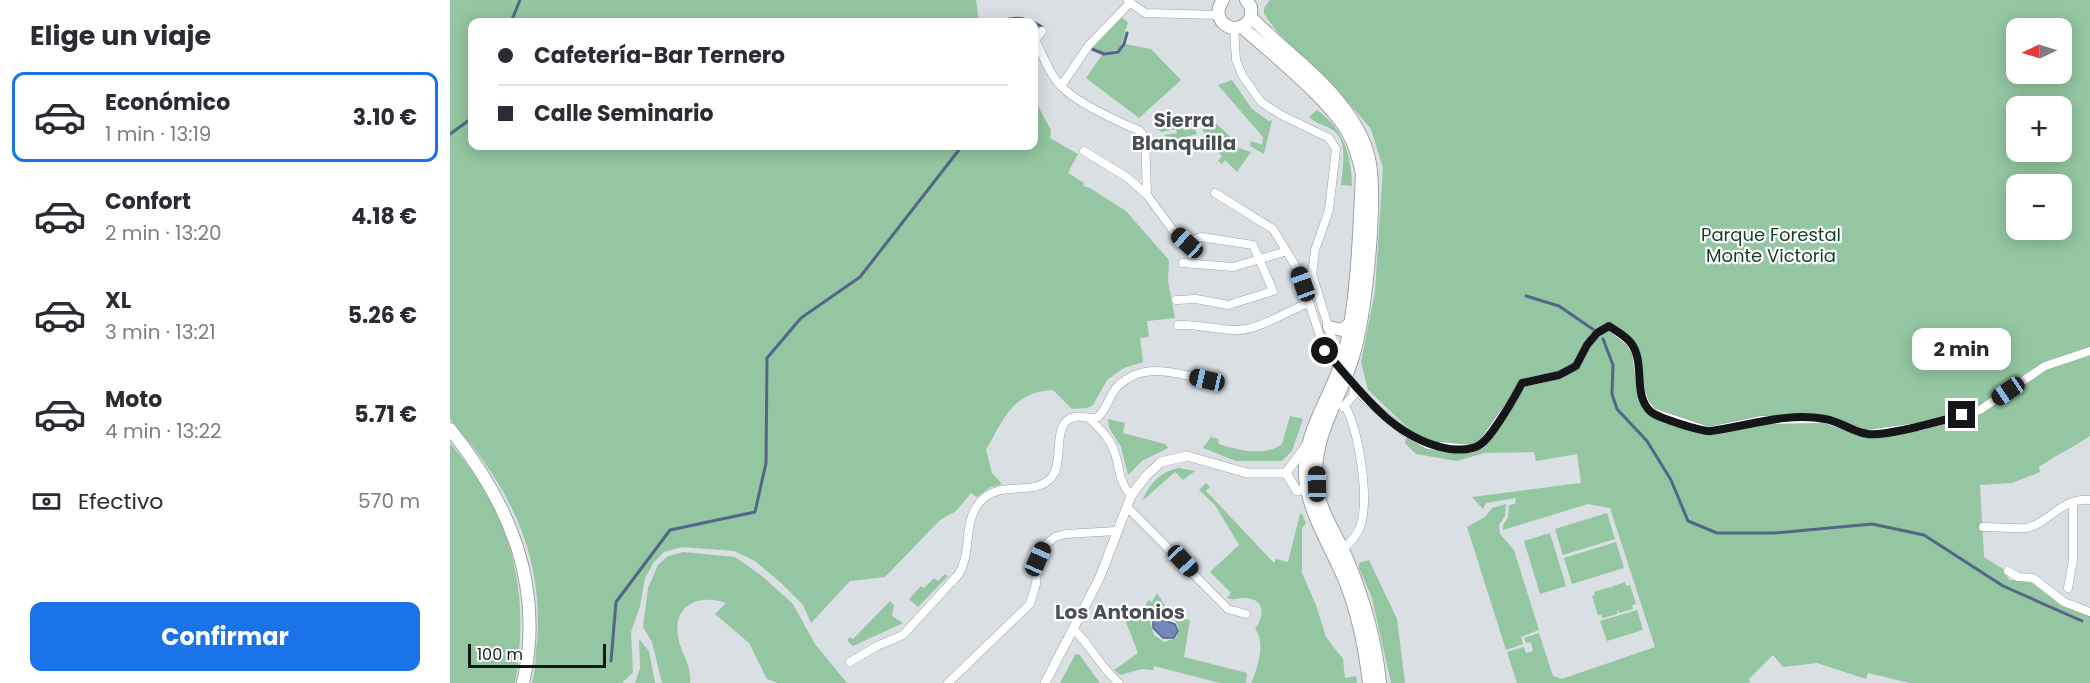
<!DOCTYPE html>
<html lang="es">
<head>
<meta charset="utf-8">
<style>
  :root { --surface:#fff; --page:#f7f7f7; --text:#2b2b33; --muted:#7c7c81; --line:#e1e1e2; --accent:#1a73e8 }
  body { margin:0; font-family:Poppins,sans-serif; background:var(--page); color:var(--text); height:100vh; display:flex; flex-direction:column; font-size:22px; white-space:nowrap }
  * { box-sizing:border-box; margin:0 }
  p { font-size:20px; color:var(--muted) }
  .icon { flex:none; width:33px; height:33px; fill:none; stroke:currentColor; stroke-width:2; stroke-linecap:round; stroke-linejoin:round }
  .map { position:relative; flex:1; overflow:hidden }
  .panel { display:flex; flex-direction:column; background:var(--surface); width:450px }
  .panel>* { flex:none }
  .top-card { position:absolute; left:18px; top:18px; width:570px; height:132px; border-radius:12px; box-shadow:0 3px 15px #0003; display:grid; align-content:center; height:132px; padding:0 30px; background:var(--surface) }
  .needle { width:39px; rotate:266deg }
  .controls { position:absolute; left:1556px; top:18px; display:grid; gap:12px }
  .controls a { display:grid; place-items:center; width:66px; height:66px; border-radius:12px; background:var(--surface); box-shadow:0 3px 15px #0003; font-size:30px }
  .scale { position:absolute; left:18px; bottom:15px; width:138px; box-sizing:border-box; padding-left:6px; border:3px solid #141617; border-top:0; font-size:16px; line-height:21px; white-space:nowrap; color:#141617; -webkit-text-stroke:4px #fff; paint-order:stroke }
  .end { position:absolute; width:27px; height:27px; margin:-14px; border:8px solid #141617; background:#fff; box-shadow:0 0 0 3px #fff }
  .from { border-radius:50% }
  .bubble { position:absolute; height:42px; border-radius:12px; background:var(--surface); box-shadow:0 3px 15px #0003; font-size:20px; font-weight:700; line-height:42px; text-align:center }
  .car { position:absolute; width:18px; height:36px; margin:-18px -9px; border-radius:8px; box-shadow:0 0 4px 2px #0007; background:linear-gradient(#222 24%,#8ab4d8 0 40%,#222 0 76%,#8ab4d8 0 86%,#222 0) }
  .top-card b { display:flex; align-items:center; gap:21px; height:57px; font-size:22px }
  .top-card b+b { border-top:2px solid var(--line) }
  .top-card i { width:15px; height:15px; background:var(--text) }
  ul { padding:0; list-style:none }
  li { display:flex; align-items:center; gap:18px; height:90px; margin:0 12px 9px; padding:0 18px; border:3px solid transparent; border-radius:12px }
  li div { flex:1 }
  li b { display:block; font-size:22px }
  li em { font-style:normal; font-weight:700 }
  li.selected { border-color:var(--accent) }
  li>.icon { width:54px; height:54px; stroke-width:1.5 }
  h2 { padding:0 30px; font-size:27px; line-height:72px }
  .pay { display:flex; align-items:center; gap:15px; height:66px; padding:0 30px; font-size:22px }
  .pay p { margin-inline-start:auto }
  .button { display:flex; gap:12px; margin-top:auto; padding:12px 30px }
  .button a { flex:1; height:69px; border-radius:12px; background:var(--accent); color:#fff; font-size:24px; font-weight:700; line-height:69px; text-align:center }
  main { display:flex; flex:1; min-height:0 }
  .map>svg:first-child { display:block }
  .green { fill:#93c6a1; fill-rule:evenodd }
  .water { fill:#6f88b9; stroke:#546688; stroke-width:1.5 }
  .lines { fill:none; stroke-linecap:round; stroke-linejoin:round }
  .stream { stroke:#546688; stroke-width:3 }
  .minor-casing { stroke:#9da2a6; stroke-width:9 }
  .tertiary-casing { stroke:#9da2a6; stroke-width:10 }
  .primary-casing { stroke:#9da2a6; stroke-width:14 }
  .minor { stroke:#fff; stroke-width:8 }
  .tertiary { stroke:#fff; stroke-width:9 }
  .primary { stroke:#fff; stroke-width:12 }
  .route { stroke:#141617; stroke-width:8 }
  .labels { text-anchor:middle; stroke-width:4.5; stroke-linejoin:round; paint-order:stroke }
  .park-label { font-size:18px; fill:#143e24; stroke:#fff }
  .neighbourhood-label { font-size:20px; font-weight:bold; fill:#4c5054; stroke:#fff }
</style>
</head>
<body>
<main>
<section class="panel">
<h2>Elige un viaje</h2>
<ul>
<li class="selected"><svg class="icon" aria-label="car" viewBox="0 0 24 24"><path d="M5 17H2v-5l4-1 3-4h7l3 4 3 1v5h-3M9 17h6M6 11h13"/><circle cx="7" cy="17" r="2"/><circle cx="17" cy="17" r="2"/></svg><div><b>Económico</b><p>1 min · 13:19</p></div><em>3.10 €</em></li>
<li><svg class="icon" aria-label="car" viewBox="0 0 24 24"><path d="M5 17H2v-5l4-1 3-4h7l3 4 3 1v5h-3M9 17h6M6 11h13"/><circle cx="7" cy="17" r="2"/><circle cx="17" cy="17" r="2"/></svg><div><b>Confort</b><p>2 min · 13:20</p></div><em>4.18 €</em></li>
<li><svg class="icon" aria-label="car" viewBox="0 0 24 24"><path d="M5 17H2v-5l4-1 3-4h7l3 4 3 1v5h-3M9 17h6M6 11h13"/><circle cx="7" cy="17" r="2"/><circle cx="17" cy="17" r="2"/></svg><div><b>XL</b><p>3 min · 13:21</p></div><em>5.26 €</em></li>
<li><svg class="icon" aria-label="car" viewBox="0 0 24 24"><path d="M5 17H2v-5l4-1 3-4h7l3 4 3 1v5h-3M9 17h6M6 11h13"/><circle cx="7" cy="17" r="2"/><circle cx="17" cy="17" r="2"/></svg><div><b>Moto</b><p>4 min · 13:22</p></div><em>5.71 €</em></li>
</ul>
<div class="pay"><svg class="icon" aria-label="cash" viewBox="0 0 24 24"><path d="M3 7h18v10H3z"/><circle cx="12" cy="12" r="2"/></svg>Efectivo<p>570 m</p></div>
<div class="button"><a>Confirmar</a></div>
</section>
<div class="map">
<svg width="1640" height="683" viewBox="0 0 1640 683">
  <rect width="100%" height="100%" fill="#dadfe3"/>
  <path class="green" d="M0,0H526L529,22H22V146H584V99L601,130L600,138L628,154L618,173L634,183L633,186L640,188L676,211L719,260L718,281L725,318L697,321L699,337L690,338L693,362L674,368L657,380L643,405L637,408L622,409L603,390C562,392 554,419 536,450L542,473L552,484L539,488L527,497L521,493L506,511L490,520L435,577L400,581L361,623L353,605L331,583L305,561L284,551L232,547L214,552L204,562L195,578L190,606L181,632L183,672L172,683H82C86,670 85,655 87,642C94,552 58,485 0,419Z
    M820,0H1640V436C1622,448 1606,455 1589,467L1590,472L1562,483L1530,485L1534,557L1553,569L1559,580L1579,581L1612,606L1640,616V683H1460L1418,673L1416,679L1367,663L1333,667L1323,655L1299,679L1300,683H1067L1057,652L1074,647L1076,653L1083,651L1081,642L1076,643L1074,638L1089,633L1103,676L1112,679L1205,647L1160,508L1138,504L1053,530V525L1058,517L1059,505L1065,504L1066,498L1036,503L1033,509L1022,497L1131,483L1127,454L1086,461L1084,452L1034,453L1007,461L966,454L955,443L958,428L918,390L911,362L925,292L933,168L921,129L897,101L828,33L814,14V8ZM1566,28H1611V74H1566ZM1566,106H1611V152H1566ZM1566,184H1611V230H1566Z
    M671,17L678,22L670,49L653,53L643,48Z
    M675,44L701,49L731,80L689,118L636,78L652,55L668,53Z
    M782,80L802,109L819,121L822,120L814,154L800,146L801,141L812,145L813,137L768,85Z
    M867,110C893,128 902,156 902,186L891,185C892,168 899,143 884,131C876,125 866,124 859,117Z
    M759,117L784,140L786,147L801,152L787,172L775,160L772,164L768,161L772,156L767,151L758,152L756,144L770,140L768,138L756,141L750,118Z
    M743,120L744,125L733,128L734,130L745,128L747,134L720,141L714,135L727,133L726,129L712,132L705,128Z
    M840,416L853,419L842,451L832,461H786L753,448L761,437L768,439L769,444C787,450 816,457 832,444Z
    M658,419L675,423L673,433L715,444L718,448L692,461L678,475L671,447L659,428Z
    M0,443C62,515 81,590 65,683H0Z
    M729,468L745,471L733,480L725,472L692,501C700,484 709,472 729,468Z
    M756,483L760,487L756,491L824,563L826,559L838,562L850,514H852L856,523L852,528V573L866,605L876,637L893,659L895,678L906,676L907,683H801C808,668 816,642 805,629C814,617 816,600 797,598C789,597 785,601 777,598L781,593L760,572L789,545L765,505L749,490Z
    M1056,504L1055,516L1049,525L1050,534L1064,550L1089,630L1071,637L1073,644L1056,650L1017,527L1035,517L1042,508Z
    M1157,513L1165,539L1113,555L1105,529Z
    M1100,533L1116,586L1090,594L1074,541Z
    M1166,542L1174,568L1122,584L1114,558Z
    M233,552L285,557L312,576L343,604L365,644L397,683H328L317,679L299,643L265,614L276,603C249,594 223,604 228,637C231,654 242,665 240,683H212L202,642L193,627L198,588L208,565L218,556Z
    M919,560L947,619L955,683H941L922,598L909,568V563Z
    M495,574L498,576L468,607L459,599L471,586L474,588L484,578L488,581Z
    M1175,582L1176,586L1180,585L1186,604L1182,605L1183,609L1169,613L1167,610V614L1153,618L1151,615H1148L1142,596L1145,595L1144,592L1160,587L1161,590V587Z
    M707,593L722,616L740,620L734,657L797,673L796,683H770L704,666L703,670L692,669L670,675L664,670L688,653L671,609L689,619L698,600L702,602ZM707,616L725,620L729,629L726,638L714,642L704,635L700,622Z
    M440,601L444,605L442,616L453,623L403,646L397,640L400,637L403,639Z
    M1187,610L1193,630L1157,641L1150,621Z
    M189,639L199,651L205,683H185L190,668Z
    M629,654L650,683H610L625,655Z"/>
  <path class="water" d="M708,618L725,624L728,631L724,638H713L703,628V621Z"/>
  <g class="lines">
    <path class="stream" d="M61,22L70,0
      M548,22C566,16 576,17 592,27
      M642,49L654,54L668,52L674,44L677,33
      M0,134L22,118
      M1076,296L1109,306L1144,330
      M1153,339L1163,365L1162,394L1167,409L1197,441L1221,480L1238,521L1267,533H1324L1422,524L1474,535L1553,586L1632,621
      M161,661L166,602L220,530L305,512L316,463L317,358L351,318L410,277L512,146"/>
    <g class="minor-casing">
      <path id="minor" d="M678,1L695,13L768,15
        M784,29L786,60L792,75L811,102L831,115L879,138L886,149L879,210L865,250L862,274L884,345L885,362
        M592,31L585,40C593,55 600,76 613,88C629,104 669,122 690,131L695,138L697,195
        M611,86L639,45L680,3
        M634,151L678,178L697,195L722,229L737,243L751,237L803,245L823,291L778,305L746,299L726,300
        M765,193L823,229L849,272L875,351L915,399L956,433L978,445L1021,449L1032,444L1063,400L1072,383L1109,375L1126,366L1137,345L1147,333L1159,326L1180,342L1186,353L1191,391L1195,403L1202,412L1259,431L1312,420L1374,419L1418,434L1474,426L1530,410L1595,366L1640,351
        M733,263L783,267L834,252
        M728,325C749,324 768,330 789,330C808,330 839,310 859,303
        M893,407L903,396L905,386
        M640,419C650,429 660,438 664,451C671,469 667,479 681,496
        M677,507L778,609L796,614
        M1533,527C1546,527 1563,529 1576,528C1597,525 1613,496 1640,500
        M893,549C899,544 907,535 910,527C920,500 909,431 895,406
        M1558,571L1568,577L1583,578L1614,602L1640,612
        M1618,588L1623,560V502
        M623,629C641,645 650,667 669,683
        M400,662L427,646L453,635L508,575C523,552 512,523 530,502C548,480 580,496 599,480C617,465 599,421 625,417C633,415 639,420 648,417C657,409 659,395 668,386C693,361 727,373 757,380
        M498,683L580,604L586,584L588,559L594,546L605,537L615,534L667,531"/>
    </g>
    <g class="tertiary-casing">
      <path id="tertiary" d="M836,473L847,491L862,486
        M836,473L856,446
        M595,683L650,577L681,496L695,477L711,462L737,456L797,473H836"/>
    </g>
    <g class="primary-casing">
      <path id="primary" d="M773,0C757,21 788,41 801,17V7L796,0
        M801,17C832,50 875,78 900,117C911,133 919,151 921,171C925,217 916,317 902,360C888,404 864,433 866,481C868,509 887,535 898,561C914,600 926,640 930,683
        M792,27C821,53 878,99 897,131C905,145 909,159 912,174C909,232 908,294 895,351C884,394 853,429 855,475C857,512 882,548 895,581C908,613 915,649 919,683
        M879,327L892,330L899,324
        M0,429C60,504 95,586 73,683"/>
    </g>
    <use href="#minor" class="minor"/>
    <use href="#tertiary" class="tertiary"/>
    <use href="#primary" class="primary"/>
  </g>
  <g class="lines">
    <path class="route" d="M875,351C911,391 943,440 1000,449C1009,450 1022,451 1031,444C1042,436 1065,397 1072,383L1109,375L1126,366L1137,345L1147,333L1159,326C1166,331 1176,336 1181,343C1196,363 1182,395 1201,412C1209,418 1252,432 1261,431C1298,426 1336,412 1375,419C1389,421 1403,432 1418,434C1439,436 1490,421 1512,415"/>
  </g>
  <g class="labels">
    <g class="park-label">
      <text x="1321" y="241">Parque Forestal<tspan x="1321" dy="21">Monte Victoria</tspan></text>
    </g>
    <g class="neighbourhood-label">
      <text x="734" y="127">Sierra<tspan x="734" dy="23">Blanquilla</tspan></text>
      <text x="670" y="619">Los Antonios</text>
    </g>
  </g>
</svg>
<div class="controls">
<a><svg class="needle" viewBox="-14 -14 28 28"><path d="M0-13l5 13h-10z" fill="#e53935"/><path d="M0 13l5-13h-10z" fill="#7c7c81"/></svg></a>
<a>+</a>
<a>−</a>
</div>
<div class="scale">100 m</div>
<i class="end from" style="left:875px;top:351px"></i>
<i class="end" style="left:1512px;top:415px"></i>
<div class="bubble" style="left:1462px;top:328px;width:99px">2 min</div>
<i class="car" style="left:737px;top:243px;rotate:312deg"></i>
<i class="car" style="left:853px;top:284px;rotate:340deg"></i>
<i class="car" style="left:757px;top:380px;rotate:283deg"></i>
<i class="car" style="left:1558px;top:391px;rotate:236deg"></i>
<i class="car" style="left:867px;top:484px;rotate:359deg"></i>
<i class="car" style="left:588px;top:559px;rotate:24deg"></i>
<i class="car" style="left:733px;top:561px;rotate:137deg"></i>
<div class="top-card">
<b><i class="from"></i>Cafetería-Bar Ternero</b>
<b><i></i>Calle Seminario</b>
</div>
</div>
</main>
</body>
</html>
